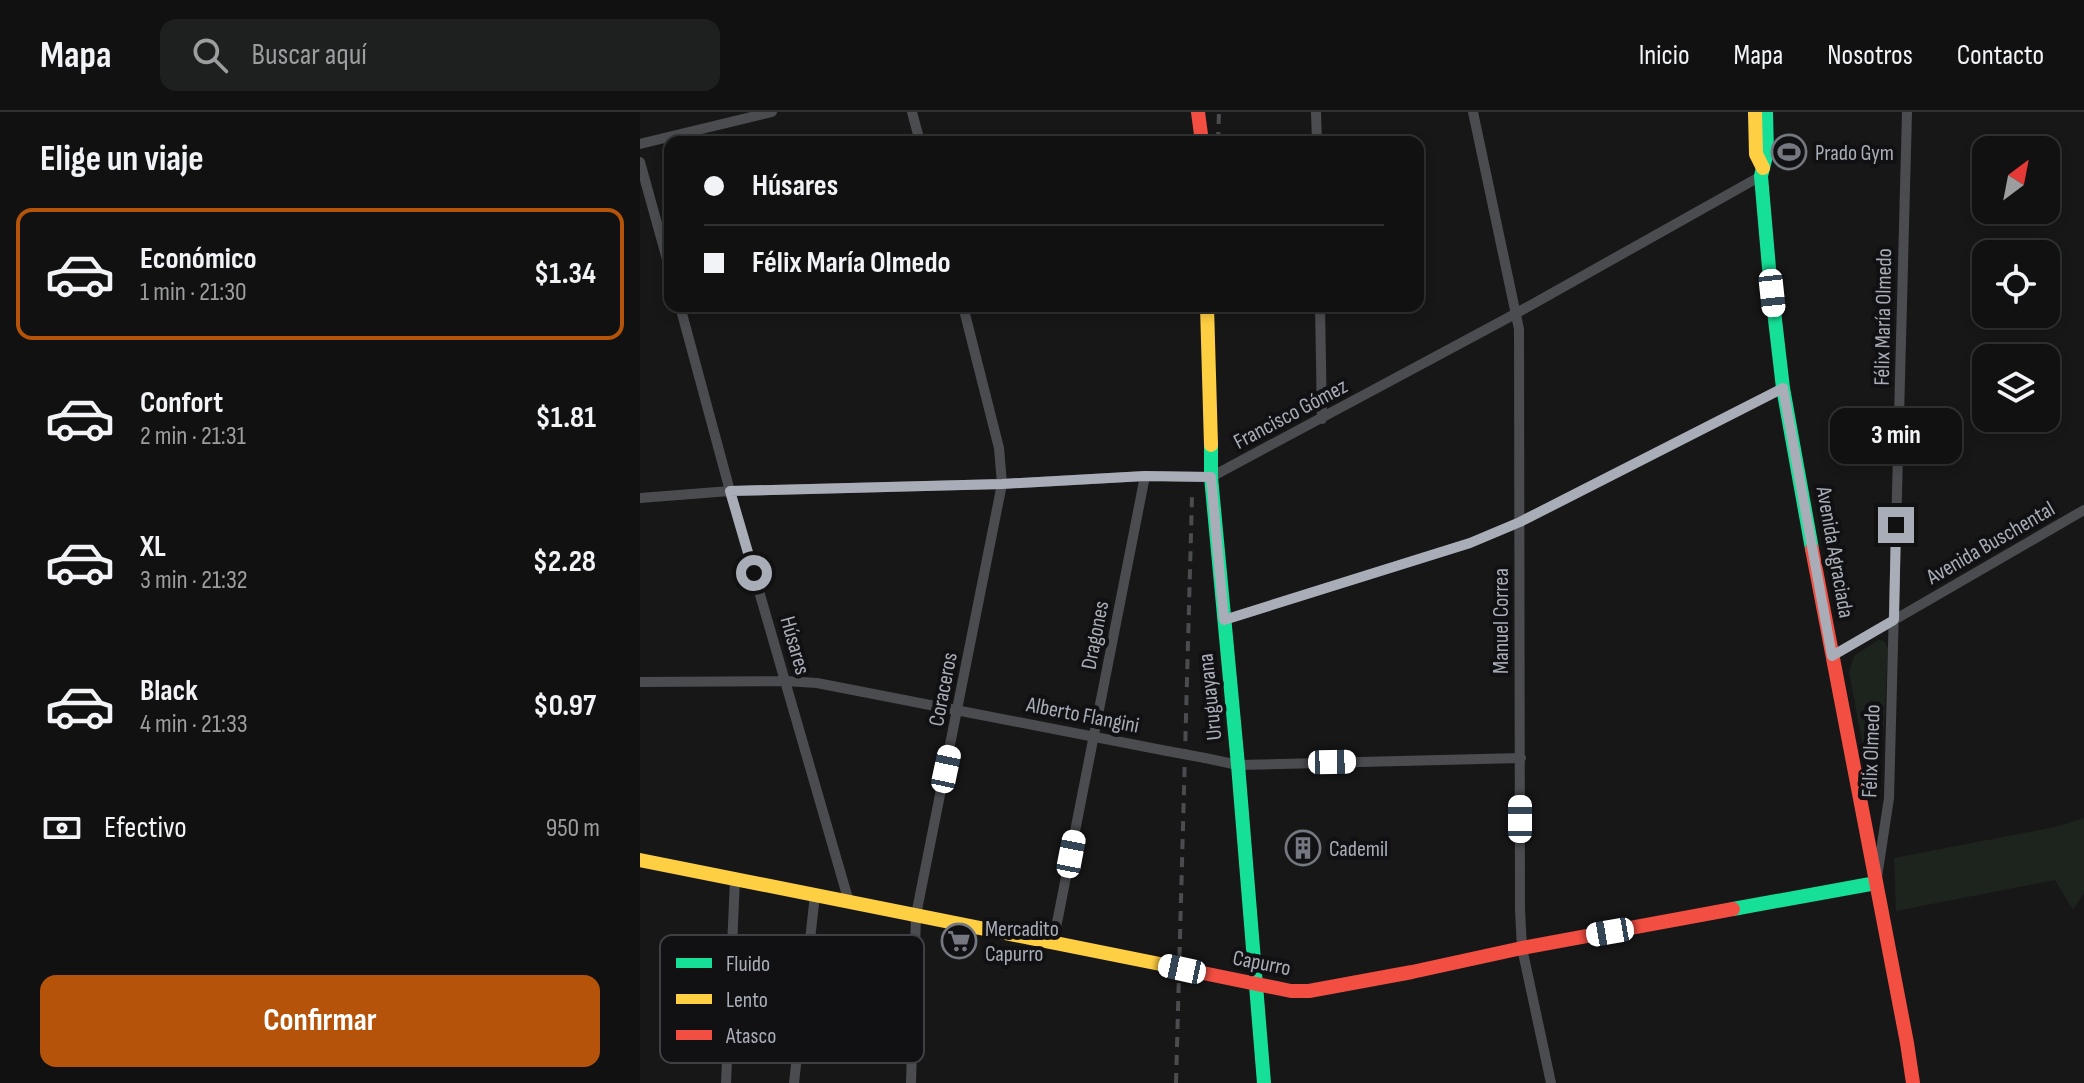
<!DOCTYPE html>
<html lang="es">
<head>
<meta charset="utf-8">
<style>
  :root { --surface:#111; --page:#1e1f1f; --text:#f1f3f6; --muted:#9c9d9f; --line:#303131; --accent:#b45309 }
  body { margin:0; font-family:"Sofia Sans Condensed",sans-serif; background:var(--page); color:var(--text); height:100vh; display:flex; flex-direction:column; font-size:30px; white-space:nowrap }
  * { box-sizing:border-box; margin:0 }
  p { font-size:26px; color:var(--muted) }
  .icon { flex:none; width:44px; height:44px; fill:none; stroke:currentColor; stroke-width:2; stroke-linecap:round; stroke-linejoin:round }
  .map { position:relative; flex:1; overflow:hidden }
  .side { display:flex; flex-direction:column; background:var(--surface); width:640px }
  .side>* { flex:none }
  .hud { position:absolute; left:24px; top:24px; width:760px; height:176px; border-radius:16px; box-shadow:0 4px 12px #0003,0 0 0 2px var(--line); display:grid; align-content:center; height:176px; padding:0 40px; background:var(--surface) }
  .needle { width:52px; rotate:32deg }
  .tools { position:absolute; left:1332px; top:24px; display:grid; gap:16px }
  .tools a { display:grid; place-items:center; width:88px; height:88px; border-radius:16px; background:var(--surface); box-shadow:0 4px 12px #0003,0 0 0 2px var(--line); font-size:40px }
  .end { position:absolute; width:36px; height:36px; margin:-18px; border:10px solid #a8adb8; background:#111; box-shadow:0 0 0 4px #111 }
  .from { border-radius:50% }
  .bubble { position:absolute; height:56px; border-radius:16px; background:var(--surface); box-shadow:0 4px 12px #0003,0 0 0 2px var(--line); font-size:26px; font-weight:700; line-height:56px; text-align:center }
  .car { position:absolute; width:24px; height:48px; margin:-24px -12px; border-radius:10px; box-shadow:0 0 6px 2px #0007; background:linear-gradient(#fff 24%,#345 0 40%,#fff 0 76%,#345 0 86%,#fff 0) }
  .hud b { display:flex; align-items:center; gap:28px; height:76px; font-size:30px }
  .hud b+b { border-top:2px solid var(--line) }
  .hud i { width:20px; height:20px; background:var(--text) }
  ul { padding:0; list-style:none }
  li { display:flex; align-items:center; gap:24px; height:132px; margin:0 16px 12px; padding:0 24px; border:4px solid transparent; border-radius:16px }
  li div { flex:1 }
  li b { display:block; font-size:30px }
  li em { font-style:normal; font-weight:700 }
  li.on { border-color:var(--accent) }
  li>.icon { width:72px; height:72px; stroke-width:1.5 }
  h2 { padding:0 40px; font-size:36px; line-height:96px }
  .pay { display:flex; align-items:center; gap:20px; height:88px; padding:0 40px; font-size:30px }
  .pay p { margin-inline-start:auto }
  .action { display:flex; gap:16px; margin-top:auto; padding:16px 40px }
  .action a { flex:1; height:92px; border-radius:16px; background:var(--accent); color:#fff; font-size:32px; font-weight:700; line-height:92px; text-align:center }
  header { display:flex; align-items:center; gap:48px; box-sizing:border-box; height:112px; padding:0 40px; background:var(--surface); border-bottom:2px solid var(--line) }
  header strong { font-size:38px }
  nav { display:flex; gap:44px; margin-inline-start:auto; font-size:28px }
  .search { width:560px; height:72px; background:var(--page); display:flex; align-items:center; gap:20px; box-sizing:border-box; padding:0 28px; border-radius:16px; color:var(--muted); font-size:30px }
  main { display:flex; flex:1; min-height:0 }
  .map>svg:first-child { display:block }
  .green { fill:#1d241e }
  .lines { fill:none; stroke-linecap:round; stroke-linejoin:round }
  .street { stroke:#4b4c50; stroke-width:10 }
  .fast { stroke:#16e098; stroke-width:14 }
  .slow { stroke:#ffcf43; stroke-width:14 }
  .jam { stroke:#f24e42; stroke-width:14 }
  .rail { stroke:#4b4c4f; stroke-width:4; stroke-dasharray:10 8; stroke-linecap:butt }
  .street-bridge { stroke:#4b4c50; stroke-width:10 }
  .slow-bridge { stroke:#ffcf43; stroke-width:14 }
  .route { stroke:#a8adb8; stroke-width:10 }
  .labels { text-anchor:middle; stroke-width:8; stroke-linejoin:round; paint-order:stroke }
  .poi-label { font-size:22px; fill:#a8adb8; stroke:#111113; text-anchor:start }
  .street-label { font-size:22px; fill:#a8adb8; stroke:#111113 }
  .key { fill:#111113; stroke:#3e4045; stroke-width:2 }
  .key-label { font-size:22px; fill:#a8adb8 }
</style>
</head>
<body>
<header>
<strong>Mapa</strong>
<div class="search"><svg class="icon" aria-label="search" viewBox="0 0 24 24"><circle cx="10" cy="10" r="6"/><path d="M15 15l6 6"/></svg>Buscar aquí</div>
<nav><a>Inicio</a><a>Mapa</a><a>Nosotros</a><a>Contacto</a></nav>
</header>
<main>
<section class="side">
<h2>Elige un viaje</h2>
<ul>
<li class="on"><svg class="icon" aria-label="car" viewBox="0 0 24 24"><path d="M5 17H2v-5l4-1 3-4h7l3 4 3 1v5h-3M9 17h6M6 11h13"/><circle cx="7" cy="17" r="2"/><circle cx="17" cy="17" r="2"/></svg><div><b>Económico</b><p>1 min · 21:30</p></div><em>$1.34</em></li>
<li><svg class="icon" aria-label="car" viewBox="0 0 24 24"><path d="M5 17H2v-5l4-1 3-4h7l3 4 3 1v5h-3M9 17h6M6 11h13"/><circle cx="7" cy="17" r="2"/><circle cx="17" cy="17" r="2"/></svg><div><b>Confort</b><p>2 min · 21:31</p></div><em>$1.81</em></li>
<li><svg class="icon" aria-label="car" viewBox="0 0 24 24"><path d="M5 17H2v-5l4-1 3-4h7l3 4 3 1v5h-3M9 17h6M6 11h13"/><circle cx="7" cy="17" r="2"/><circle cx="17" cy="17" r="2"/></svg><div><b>XL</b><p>3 min · 21:32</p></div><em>$2.28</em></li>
<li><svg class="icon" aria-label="car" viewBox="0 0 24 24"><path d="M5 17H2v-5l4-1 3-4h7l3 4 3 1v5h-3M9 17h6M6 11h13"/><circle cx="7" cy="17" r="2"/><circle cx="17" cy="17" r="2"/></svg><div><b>Black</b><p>4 min · 21:33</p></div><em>$0.97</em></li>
</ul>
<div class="pay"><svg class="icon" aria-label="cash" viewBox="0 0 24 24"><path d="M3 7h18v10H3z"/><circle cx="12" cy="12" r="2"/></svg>Efectivo<p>950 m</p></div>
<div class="action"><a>Confirmar</a></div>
</section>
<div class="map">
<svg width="1444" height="971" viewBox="0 0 1444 971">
  <rect width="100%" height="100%" fill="#171717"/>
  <path class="green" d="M1238,528L1244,529L1248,536L1244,611L1237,676L1234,679L1231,677L1209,560L1214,544Z
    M1444,706V781L1433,798L1415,768L1256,799L1254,746L1415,715Z"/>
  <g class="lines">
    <path class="street" d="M272,0L280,30
      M676,0L677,30
      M833,0L879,217L880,798L882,836L911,971
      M0,32L132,0
      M0,50L30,158
      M40,194L90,379L209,790
      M680,194L682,307
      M0,386L90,379L362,372L505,364L571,365L875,202L1121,64
      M584,508L830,431L880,410L1143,276
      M1192,544L1444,398
      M0,570L145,569L177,571L527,639
      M565,646L598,653L881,646
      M1237,765L1249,686L1267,0
      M413,831L505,364
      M86,971L95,767
      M154,971L175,783
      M271,971L276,803L362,372L359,336L323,194"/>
    <path class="fast" d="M1126,0L1127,40L1121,64L1129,156L1143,276L1172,437
      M571,333V365L598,653L624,971
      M1093,797L1236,771"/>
    <path class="slow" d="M1115,0L1116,42L1123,56
      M0,748L525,853"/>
    <path class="jam" d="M558,0L562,30
      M1172,437L1267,931L1273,971
      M558,860L651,879H669L772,860L882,836L1093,797"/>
    <path class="rail" d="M578,30L579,0
      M536,971L552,385"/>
    <path class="street-bridge" d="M527,639L565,646"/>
    <path class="slow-bridge" d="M567,194L571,333
      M525,853L558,860"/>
  </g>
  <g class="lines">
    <path class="route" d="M114,461L90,379L362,372L505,364L571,365L584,508L830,431L880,410L1143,276L1192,544L1254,508L1256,413"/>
  </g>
  <defs>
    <g id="stadium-ring" transform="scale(1.8)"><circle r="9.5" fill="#111113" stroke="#757880" stroke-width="1.5"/><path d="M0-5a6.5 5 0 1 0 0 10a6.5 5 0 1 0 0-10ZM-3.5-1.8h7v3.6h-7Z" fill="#757880"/></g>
    <g id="building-ring" transform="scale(1.8)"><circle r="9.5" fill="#111113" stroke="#757880" stroke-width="1.5"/><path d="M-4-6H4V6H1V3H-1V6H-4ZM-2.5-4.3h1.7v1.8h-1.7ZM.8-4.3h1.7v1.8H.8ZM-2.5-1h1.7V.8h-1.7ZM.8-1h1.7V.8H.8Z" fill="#757880"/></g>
    <g id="supermarket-ring" transform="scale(1.8)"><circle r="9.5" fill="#111113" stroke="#757880" stroke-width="1.5"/><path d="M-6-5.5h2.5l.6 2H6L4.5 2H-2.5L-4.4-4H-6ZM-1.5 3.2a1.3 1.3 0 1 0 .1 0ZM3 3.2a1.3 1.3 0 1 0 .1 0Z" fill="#757880"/></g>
  </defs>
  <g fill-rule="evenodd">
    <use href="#stadium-ring" x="1149" y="40"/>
    <use href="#building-ring" x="663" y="736"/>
    <use href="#supermarket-ring" x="319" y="829"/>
  </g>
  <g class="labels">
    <g class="poi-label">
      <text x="1175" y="48">Prado Gym</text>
      <text x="689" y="744">Cademil</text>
      <text x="345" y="824">Mercadito<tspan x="345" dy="25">Capurro</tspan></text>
    </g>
    <g class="street-label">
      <text transform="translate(1242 205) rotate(-89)" y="8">Félix María Olmedo</text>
      <text transform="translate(650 301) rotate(-28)" y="8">Francisco Gómez</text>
      <text transform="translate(1350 430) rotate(-30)" y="8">Avenida Buschental</text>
      <text transform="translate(1196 440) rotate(80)" y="8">Avenida Agraciada</text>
      <text transform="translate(860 509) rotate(-90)" y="8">Manuel Correa</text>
      <text transform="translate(454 523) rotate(-79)" y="8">Dragones</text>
      <text transform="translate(156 533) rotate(74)" y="8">Húsares</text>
      <text transform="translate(302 577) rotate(-79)" y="8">Coraceros</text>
      <text transform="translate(569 585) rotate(-96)" y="8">Uruguayana</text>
      <text transform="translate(443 602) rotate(11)" y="8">Alberto Flangini</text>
      <text transform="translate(1230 639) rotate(-88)" y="8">Félix Olmedo</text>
      <text transform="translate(622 850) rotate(11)" y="8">Capurro</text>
    </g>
  </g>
  <rect x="20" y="823" width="264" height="128" rx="12" class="key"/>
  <rect x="36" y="846" width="36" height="10" fill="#16e098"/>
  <rect x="36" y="882" width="36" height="10" fill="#ffcf43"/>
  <rect x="36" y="918" width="36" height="10" fill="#f24e42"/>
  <g class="key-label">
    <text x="86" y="859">Fluido</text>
    <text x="86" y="895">Lento</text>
    <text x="86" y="931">Atasco</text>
  </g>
</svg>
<div class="tools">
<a><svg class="needle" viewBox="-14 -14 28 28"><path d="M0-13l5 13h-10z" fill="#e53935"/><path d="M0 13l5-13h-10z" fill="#9c9d9f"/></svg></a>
<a><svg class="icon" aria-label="locate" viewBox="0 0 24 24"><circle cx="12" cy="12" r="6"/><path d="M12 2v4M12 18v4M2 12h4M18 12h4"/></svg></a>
<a><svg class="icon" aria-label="layers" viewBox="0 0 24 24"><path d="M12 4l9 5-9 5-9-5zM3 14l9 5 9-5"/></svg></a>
</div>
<i class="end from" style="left:114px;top:461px"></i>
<i class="end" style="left:1256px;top:413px"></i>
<div class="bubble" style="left:1190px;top:296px;width:132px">3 min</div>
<i class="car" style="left:1132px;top:181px;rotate:174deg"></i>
<i class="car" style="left:692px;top:650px;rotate:89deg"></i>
<i class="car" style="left:306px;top:657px;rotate:12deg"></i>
<i class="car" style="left:880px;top:707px;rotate:0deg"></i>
<i class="car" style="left:431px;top:742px;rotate:11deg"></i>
<i class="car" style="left:970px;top:820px;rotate:260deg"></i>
<i class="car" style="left:542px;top:857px;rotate:282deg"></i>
<div class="hud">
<b><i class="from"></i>Húsares</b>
<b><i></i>Félix María Olmedo</b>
</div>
</div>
</main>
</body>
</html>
